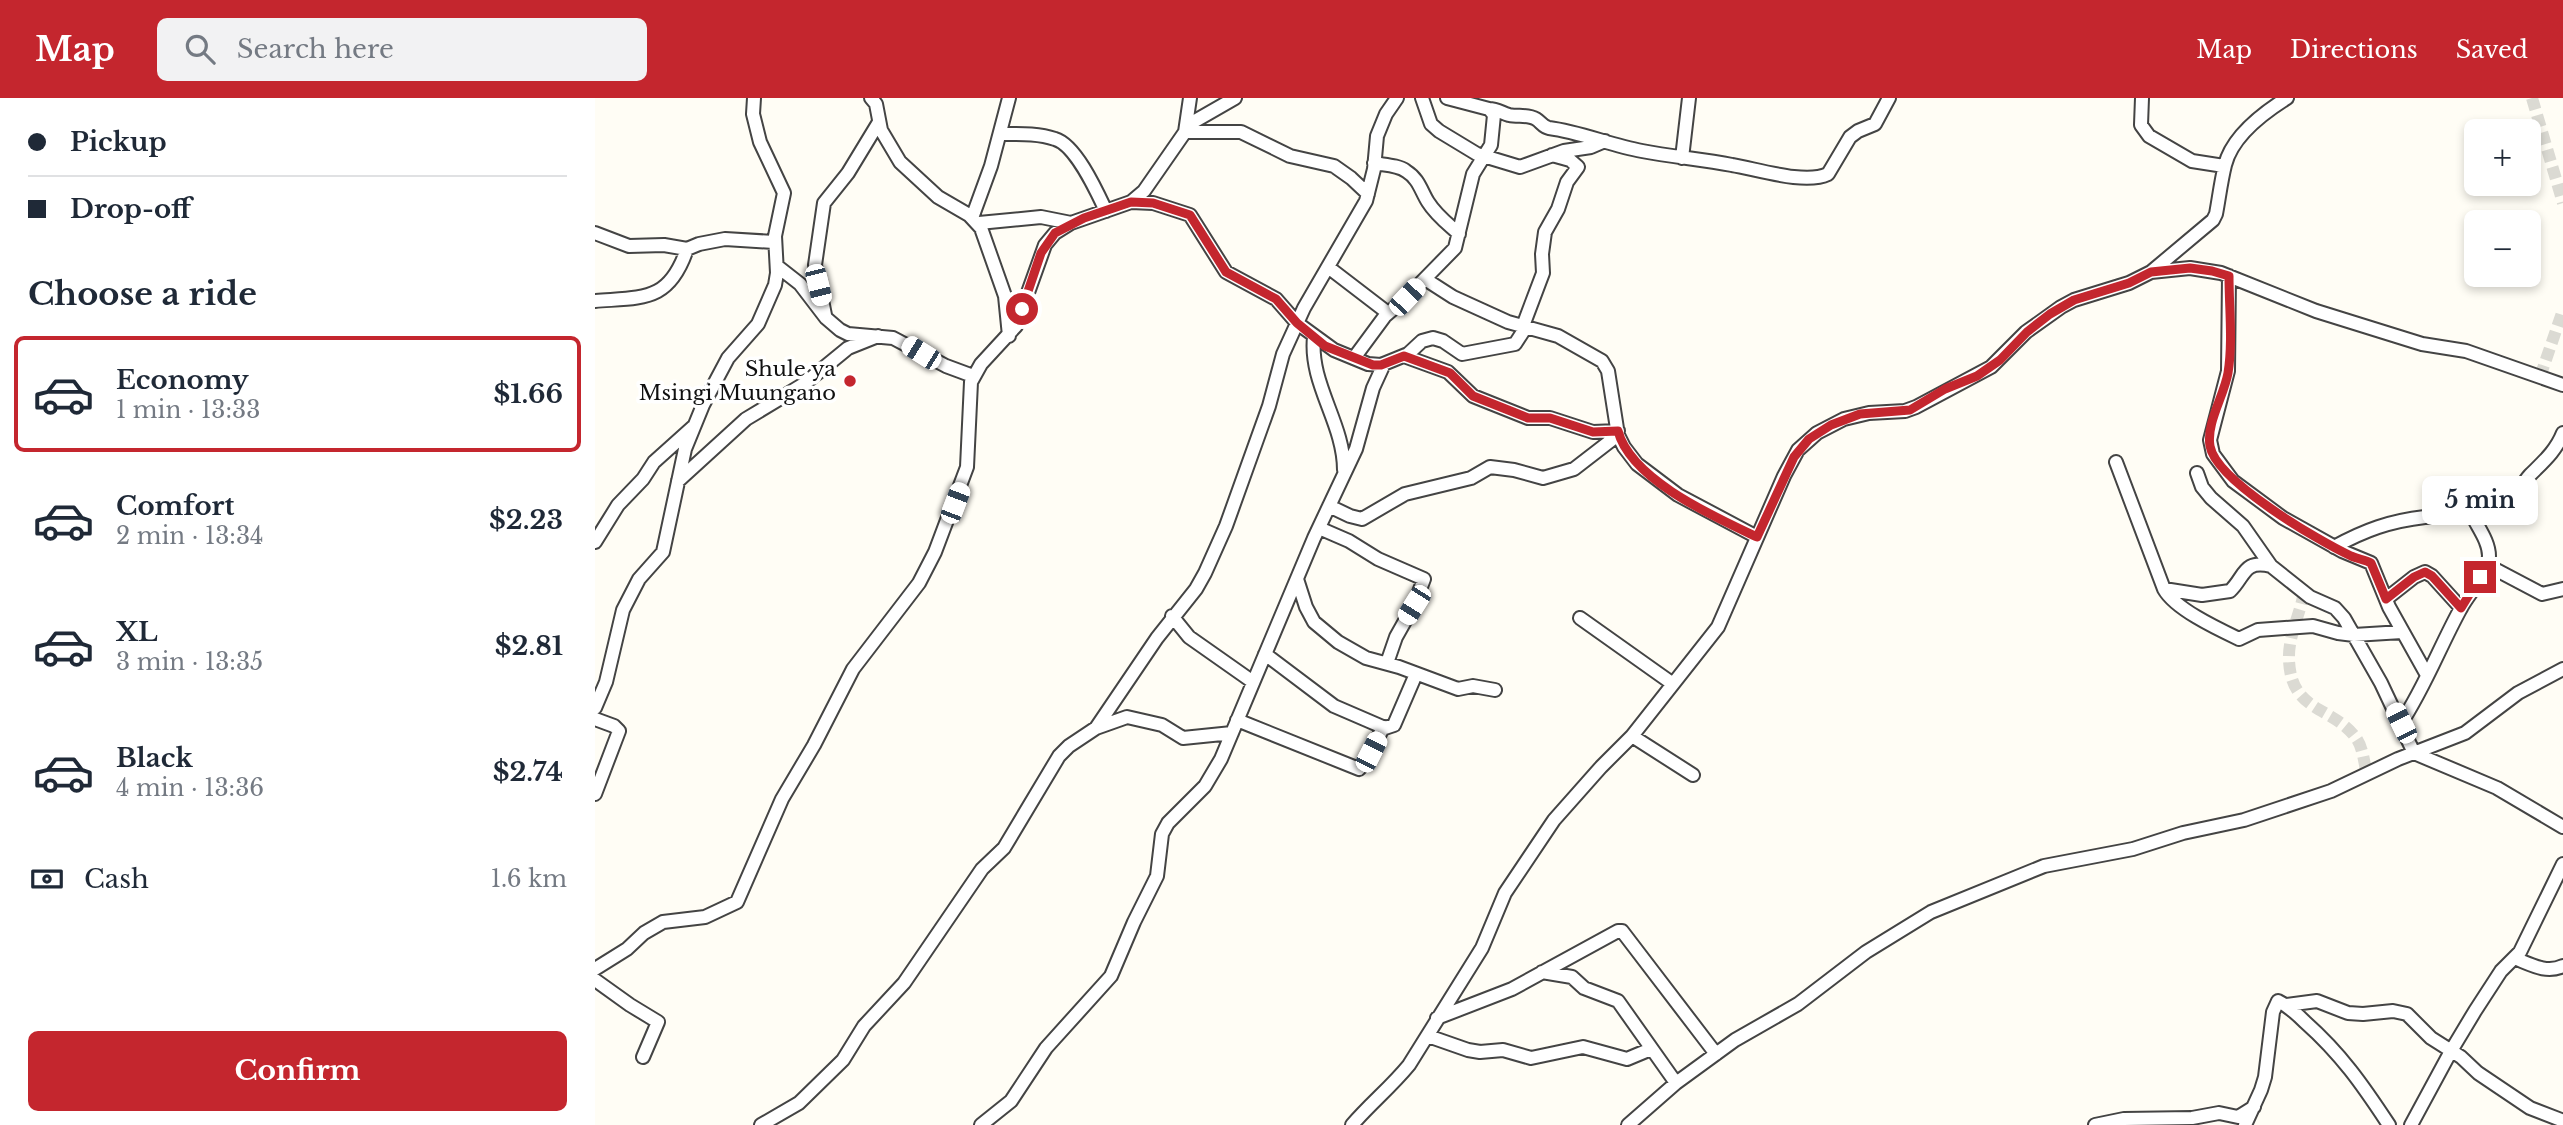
<!DOCTYPE html>
<html lang="en">
<head>
<meta charset="utf-8">
<style>
  :root { --surface:#fff; --page:#f2f2f3; --text:#1f2937; --muted:#747a83; --line:#e0e1e3; --accent:#c4262e }
  body { margin:0; font-family:"Libre Baskerville",serif; background:var(--page); color:var(--text); height:100vh; display:flex; flex-direction:column; font-size:26px; white-space:nowrap }
  * { box-sizing:border-box; margin:0 }
  p { font-size:23px; color:var(--muted) }
  .icon { flex:none; width:38px; height:38px; fill:none; stroke:currentColor; stroke-width:2; stroke-linecap:round; stroke-linejoin:round }
  .map { position:relative; flex:1; overflow:hidden }
  .sheet { display:flex; flex-direction:column; background:var(--surface); width:595px }
  .sheet>* { flex:none }
  .guide { display:grid; align-content:center; height:154px; padding:0 28px; background:var(--surface) }
  .controls { position:absolute; left:1869px; top:21px; display:grid; gap:14px }
  .controls a { display:grid; place-items:center; width:77px; height:77px; border-radius:10px; background:var(--surface); box-shadow:0 4px 10px #0003; font-size:35px }
  .end { position:absolute; width:32px; height:32px; margin:-16px; border:9px solid #c4262e; background:#fff; box-shadow:0 0 0 4px #fff }
  .from { border-radius:50% }
  .bubble { position:absolute; height:49px; border-radius:10px; background:var(--surface); box-shadow:0 4px 10px #0003; font-size:23px; font-weight:700; line-height:49px; text-align:center }
  .car { position:absolute; width:21px; height:42px; margin:-21px -10px; border-radius:9px; box-shadow:0 0 5px 2px #0007; background:linear-gradient(#fff 24%,#345 0 40%,#fff 0 76%,#345 0 86%,#fff 0) }
  .guide b { display:flex; align-items:center; gap:24px; height:66px; font-size:26px }
  .guide b+b { border-top:2px solid var(--line) }
  .guide i { width:18px; height:18px; background:var(--text) }
  ul { padding:0; list-style:none }
  li { display:flex; align-items:center; gap:21px; height:116px; margin:0 14px 10px; padding:0 14px; border:4px solid transparent; border-radius:10px }
  li div { flex:1 }
  li b { display:block; font-size:26px }
  li em { font-style:normal; font-weight:700 }
  li.current { border-color:var(--accent) }
  li>.icon { width:63px; height:63px; stroke-width:1.5 }
  h2 { padding:0 28px; font-size:32px; line-height:84px }
  .pay { display:flex; align-items:center; gap:18px; height:77px; padding:0 28px; font-size:26px }
  .pay p { margin-inline-start:auto }
  .cta { display:flex; gap:14px; margin-top:auto; padding:14px 28px }
  .cta a { flex:1; height:80px; border-radius:10px; background:var(--accent); color:#fff; font-size:28px; font-weight:700; line-height:80px; text-align:center }
  header { display:flex; align-items:center; gap:42px; box-sizing:border-box; height:98px; padding:0 35px; background:var(--accent); color:#fff }
  header strong { font-size:33px }
  nav { display:flex; gap:38px; margin-inline-start:auto; font-size:24px }
  .search { width:490px; height:63px; background:var(--page); display:flex; align-items:center; gap:18px; box-sizing:border-box; padding:0 24px; border-radius:10px; color:var(--muted); font-size:26px }
  main { display:flex; flex:1; min-height:0 }
  .map>svg:first-child { display:block }
  .lines { fill:none; stroke-linecap:round; stroke-linejoin:round }
  .minor-tunnel { stroke:#dbdad3; stroke-width:12; stroke-dasharray:12 6; stroke-linecap:butt }
  .minor-casing { stroke:#444; stroke-width:16 }
  .minor { stroke:#fff; stroke-width:12 }
  .route { stroke:#c4262e; stroke-width:9 }
  .poi-dot { fill:#c4262e; stroke:#fff; stroke-width:2.5 }
  .labels { text-anchor:middle; stroke-width:7; stroke-linejoin:round; paint-order:stroke }
  .poi-label { font-size:21px; fill:#111; stroke:#fff; text-anchor:end }
</style>
</head>
<body>
<header>
<strong>Map</strong>
<div class="search"><svg class="icon" aria-label="search" viewBox="0 0 24 24"><circle cx="10" cy="10" r="6"/><path d="M15 15l6 6"/></svg>Search here</div>
<nav><a>Map</a><a>Directions</a><a>Saved</a></nav>
</header>
<main>
<section class="sheet">
<div class="guide">
<b><i class="from"></i>Pickup</b>
<b><i></i>Drop-off</b>
</div>
<h2>Choose a ride</h2>
<ul>
<li class="current"><svg class="icon" aria-label="car" viewBox="0 0 24 24"><path d="M5 17H2v-5l4-1 3-4h7l3 4 3 1v5h-3M9 17h6M6 11h13"/><circle cx="7" cy="17" r="2"/><circle cx="17" cy="17" r="2"/></svg><div><b>Economy</b><p>1 min · 13:33</p></div><em>$1.66</em></li>
<li><svg class="icon" aria-label="car" viewBox="0 0 24 24"><path d="M5 17H2v-5l4-1 3-4h7l3 4 3 1v5h-3M9 17h6M6 11h13"/><circle cx="7" cy="17" r="2"/><circle cx="17" cy="17" r="2"/></svg><div><b>Comfort</b><p>2 min · 13:34</p></div><em>$2.23</em></li>
<li><svg class="icon" aria-label="car" viewBox="0 0 24 24"><path d="M5 17H2v-5l4-1 3-4h7l3 4 3 1v5h-3M9 17h6M6 11h13"/><circle cx="7" cy="17" r="2"/><circle cx="17" cy="17" r="2"/></svg><div><b>XL</b><p>3 min · 13:35</p></div><em>$2.81</em></li>
<li><svg class="icon" aria-label="car" viewBox="0 0 24 24"><path d="M5 17H2v-5l4-1 3-4h7l3 4 3 1v5h-3M9 17h6M6 11h13"/><circle cx="7" cy="17" r="2"/><circle cx="17" cy="17" r="2"/></svg><div><b>Black</b><p>4 min · 13:36</p></div><em>$2.74</em></li>
</ul>
<div class="pay"><svg class="icon" aria-label="cash" viewBox="0 0 24 24"><path d="M3 7h18v10H3z"/><circle cx="12" cy="12" r="2"/></svg>Cash<p>1.6 km</p></div>
<div class="cta"><a>Confirm</a></div>
</section>
<div class="map">
<svg width="1968" height="1027" viewBox="0 0 1968 1027">
  <rect width="100%" height="100%" fill="#fffdf5"/>
  <g class="lines">
    <path class="minor-tunnel" d="M1937,0L1968,105
      M1945,279L1968,212
      M1709,494C1705,517 1693,538 1694,562C1696,615 1738,608 1761,640C1768,649 1769,665 1772,676"/>
    <g class="minor-casing">
      <path id="minor" d="M276,0L281,6L286,32L305,64L343,99L374,117L386,130L410,198L414,238
        M827,0L836,26L844,33L882,56L925,69L969,53L996,49L1010,43
        M1547,0L1546,27L1554,38L1597,63L1629,68
        M894,11C902,11 907,15 914,17C923,19 933,16 941,21C946,24 948,29 954,30C985,34 1015,47 1047,53C1077,59 1107,61 1137,67C1162,71 1210,87 1233,76L1255,39L1263,33L1280,26L1294,0
        M593,27L640,0
        M590,34H646L695,58L739,68L756,80L773,96
        M405,36C423,36 443,35 460,41C481,47 502,94 511,113
        M1087,60L1094,0
        M779,65C789,67 803,67 811,73C824,81 826,93 833,104C841,117 853,126 864,136
        M536,104L558,105L595,117L631,174L681,201L702,225L739,252L773,266L786,267L813,256L827,243L838,240L848,243L867,256L920,246L931,229
        M377,120L396,68L414,0
        M384,125L446,119L476,125
        M0,135L34,148L69,147L92,151L104,146L130,141L179,144
        M182,168L205,186L231,220L245,232L253,236L298,240L351,268L378,278
        M733,169L793,215
        M1556,174L1595,170L1626,175L1721,213L1827,246L1871,253L1968,287
        M1634,178L1633,273L1615,342L1618,356L1638,383L1688,420L1747,453L1776,465L1794,509L1832,577
        M830,181L858,199L913,224L963,238L1007,263L1013,273L1023,337L1029,349L1042,366L1083,397L1162,439
        M0,203C49,199 74,204 92,151
        M230,217L220,167L229,105L253,75L284,24
        M928,228L948,175L947,156L950,134L963,111L972,84L983,69L975,62L957,57
        M719,239C714,286 749,325 749,372
        M809,258L853,274L878,298L933,320H955L998,334L1023,333
        M759,260L790,218L812,199L860,150L878,76L896,47L899,17L894,11L852,0
        M1521,364L1569,491C1580,511 1623,531 1644,541L1663,532L1718,528L1743,535L1759,537L1807,534
        M1602,375L1607,389L1616,400L1648,428L1676,468L1715,499L1740,510L1749,520L1786,585L1819,655L1902,690L1968,729
        M83,383L151,321L209,286L253,250L283,238
        M734,408L755,418L767,421L810,396L876,380L895,369L919,372L948,380L979,371L1023,337
        M724,430L754,443L783,461L829,481L819,507L801,539L792,565
        M0,444L23,407L48,381L59,364L98,329
        M1739,449C1770,432 1795,423 1830,419C1857,416 1881,425 1908,410C1921,402 1925,388 1935,377C1948,364 1961,353 1968,335
        M1892,467L1947,496L1968,491
        M702,481L711,509L719,524L743,544L771,560L804,569L863,591L878,588L900,592
        M1569,491L1607,497L1635,493C1650,479 1648,461 1676,468
        M1791,501L1819,479L1830,474L1837,478L1866,510
        M577,518L594,539L658,584
        M985,520L1078,586
        M670,556L739,608L790,630L799,627L821,576
        M0,610L11,584L28,512L44,481L68,454L90,351L108,307L133,260L163,226L180,187L182,175L180,138L189,95L165,44L158,16L159,0
        M0,621L19,628L24,633L0,696
        M642,622L764,671L770,664L788,630
        M1806,625C1830,589 1845,548 1866,510C1874,495 1893,476 1894,458C1894,444 1884,431 1878,419
        M501,630L532,619L567,627L588,640L637,635
        M1037,638L1098,677
        M1919,860C1935,866 1951,876 1968,868
        M0,871L32,851L49,835L68,824L110,819L142,804L187,701L219,647L258,571L324,485L340,454L372,369L376,284L386,266L421,228L450,147L460,135L476,125L536,104L549,93L590,34L595,0
        M947,874L977,879L989,890L1023,903L1081,985
        M0,882L35,907L63,924L48,959
        M1691,907L1722,903L1753,915L1768,916L1798,913L1812,916L1836,940L1866,959L1883,975L1935,1010L1966,1022
        M842,920L917,891L1023,833H1027L1121,956
        M833,938L873,952L885,954L908,952L936,960L988,949L1032,961L1056,951
        M166,1027L204,1005L248,962L269,928L309,885L387,771L409,750L464,658L474,648L501,630L562,540L601,491L610,475L631,428L674,308L688,256L709,210L771,103L779,71L782,38L791,16L802,0
        M386,1027L416,1003L451,950L516,878L539,824L562,778L567,736L573,725L610,688L626,661L719,440L761,351L778,290L789,266
        M757,1027C775,1006 796,989 814,967L887,850L910,795L959,722L1006,669L1037,638L1123,529L1189,378L1203,352L1222,335L1249,321L1274,315L1310,313L1321,309L1396,269L1431,234L1466,209L1479,202L1534,185L1556,174L1618,122L1621,116C1624,100 1626,83 1630,67C1637,39 1668,15 1692,0
        M1033,1027L1081,985L1140,942L1203,906L1271,854L1336,814L1449,768L1538,751L1588,735L1649,722L1736,693L1803,661L1870,635L1923,595L1968,571
        M1500,1027L1529,1021L1597,1020L1624,1015L1643,1019L1659,1009
        M1650,1027L1666,992L1670,979L1678,914L1683,903C1693,908 1702,916 1710,924C1746,956 1767,986 1794,1027
        M1816,1027L1856,953L1880,913L1906,873L1925,854L1968,766"/>
    </g>
    <use href="#minor" class="minor"/>
  </g>
  <g class="lines">
    <path class="route" d="M427,211L446,155L460,135L489,120L536,104L558,105L595,117L631,174L681,201L702,225L730,248L778,267H786L809,258L855,275L878,298L933,320H955L998,334L1023,333C1036,382 1120,419 1162,439L1199,359L1214,341L1236,327L1265,316L1315,312L1350,291L1382,278L1405,262L1432,234L1455,216L1479,202L1534,185L1556,174L1595,170L1617,173L1634,178C1634,210 1638,244 1633,275C1629,298 1611,325 1615,348C1621,383 1724,443 1756,458C1763,461 1770,462 1776,465L1791,501L1819,479L1830,474L1837,478L1866,510L1885,479"/>
  </g>
  <circle class="poi-dot" cx="255" cy="283" r="7"/>
  <g class="labels">
    <g class="poi-label">
      <text x="241" y="278">Shule ya<tspan x="241" dy="24">Msingi Muungano</tspan></text>
    </g>
  </g>
</svg>
<div class="controls">
<a>+</a>
<a>−</a>
</div>
<i class="end from" style="left:427px;top:211px"></i>
<i class="end" style="left:1885px;top:479px"></i>
<div class="bubble" style="left:1827px;top:378px;width:116px">5 min</div>
<i class="car" style="left:223px;top:187px;rotate:166deg"></i>
<i class="car" style="left:812px;top:199px;rotate:43deg"></i>
<i class="car" style="left:326px;top:255px;rotate:302deg"></i>
<i class="car" style="left:360px;top:405px;rotate:21deg"></i>
<i class="car" style="left:819px;top:507px;rotate:212deg"></i>
<i class="car" style="left:1806px;top:625px;rotate:334deg"></i>
<i class="car" style="left:776px;top:654px;rotate:27deg"></i>
</div>
</main>
</body>
</html>
